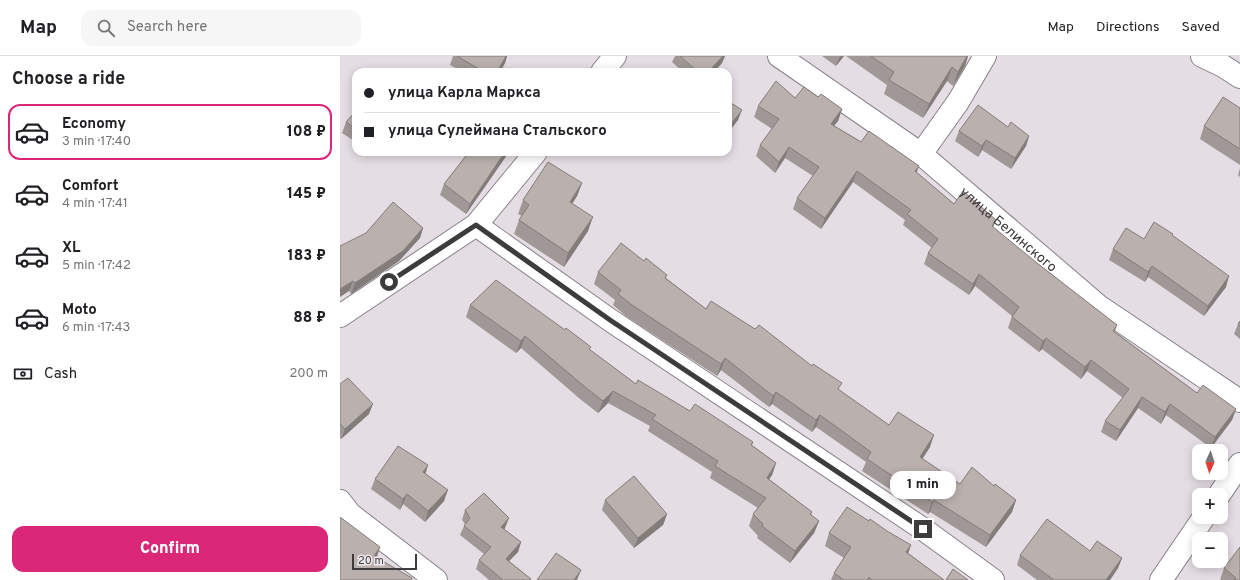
<!DOCTYPE html>
<html lang="en">
<head>
<meta charset="utf-8">
<style>
  :root { --surface:#fff; --page:#f6f6f6; --text:#202124; --muted:#757577; --line:#e0e0e0; --accent:#db2777 }
  body { margin:0; font-family:Overpass,sans-serif; background:var(--page); color:var(--text); height:100vh; display:flex; flex-direction:column; font-size:15px; white-space:nowrap }
  * { box-sizing:border-box; margin:0 }
  p { font-size:13px; color:var(--muted) }
  .icon { flex:none; width:22px; height:22px; fill:none; stroke:currentColor; stroke-width:2; stroke-linecap:round; stroke-linejoin:round }
  .map { position:relative; flex:1; overflow:hidden }
  .panel { display:flex; flex-direction:column; background:var(--surface); width:340px }
  .panel>* { flex:none }
  .guide { position:absolute; left:12px; top:12px; width:380px; height:88px; border-radius:12px; box-shadow:0 2px 10px #0003; display:grid; align-content:center; height:88px; padding:0 12px; background:var(--surface) }
  .needle { width:26px; rotate:183deg }
  .fabs { position:absolute; left:852px; top:388px; display:grid; gap:8px }
  .fabs a { display:grid; place-items:center; width:36px; height:36px; border-radius:8px; background:var(--surface); box-shadow:0 2px 10px #0003; font-size:20px }
  .scale { position:absolute; left:12px; bottom:10px; width:65px; box-sizing:border-box; padding-left:4px; border:2px solid #3e3b3d; border-top:0; font-size:11px; line-height:14px; white-space:nowrap; color:#3e3b3d; -webkit-text-stroke:3px #f1eaf0; paint-order:stroke }
  .end { position:absolute; width:18px; height:18px; margin:-9px; border:5px solid #3e3b3d; background:#fff; box-shadow:0 0 0 2px #fff }
  .from { border-radius:50% }
  .bubble { position:absolute; height:28px; border-radius:12px; background:var(--surface); box-shadow:0 2px 10px #0003; font-size:13px; font-weight:800; line-height:28px; text-align:center }
  .guide b { display:flex; align-items:center; gap:14px; height:38px; font-size:15px }
  .guide b+b { border-top:1px solid var(--line) }
  .guide i { width:10px; height:10px; background:var(--text) }
  ul { padding:0; list-style:none }
  li { display:flex; align-items:center; gap:12px; height:56px; margin:0 8px 6px; padding:0 4px; border:2px solid transparent; border-radius:12px }
  li div { flex:1 }
  li b { display:block; font-size:15px }
  li em { font-style:normal; font-weight:800 }
  li.selected { border-color:var(--accent) }
  li>.icon { width:36px; height:36px; stroke-width:1.5 }
  h2 { padding:0 12px; font-size:18px; line-height:48px }
  .pay { display:flex; align-items:center; gap:10px; height:44px; padding:0 12px; font-size:15px }
  .pay p { margin-inline-start:auto }
  .primary-button { display:flex; gap:8px; margin-top:auto; padding:8px 12px }
  .primary-button a { flex:1; height:46px; border-radius:12px; background:var(--accent); color:#fff; font-size:16px; font-weight:800; line-height:46px; text-align:center }
  header { display:flex; align-items:center; gap:24px; box-sizing:border-box; height:56px; padding:0 20px; background:var(--surface); border-bottom:1px solid var(--line) }
  header strong { font-size:19px }
  nav { display:flex; gap:22px; margin-inline-start:auto; font-size:14px }
  .search { width:280px; height:36px; background:var(--page); display:flex; align-items:center; gap:10px; box-sizing:border-box; padding:0 14px; border-radius:12px; color:var(--muted); font-size:15px }
  main { display:flex; flex:1; min-height:0 }
  .map>svg:first-child { display:block }
  .lines { fill:none; stroke-linecap:round; stroke-linejoin:round }
  .minor-casing { stroke:#878187; stroke-width:24 }
  .minor { stroke:#fff; stroke-width:22 }
  .wall { fill:#a09896 }
  .shaded-wall { fill:#827c7a }
  .building { fill:#bab1ae; stroke:#827c7a }
  .route { stroke:#3e3b3d; stroke-width:5 }
  .labels { text-anchor:middle; stroke-width:3; stroke-linejoin:round; paint-order:stroke }
  .street-label { font-size:14px; fill:#3e3b3d; stroke:#f1eaf0 }
</style>
</head>
<body>
<header>
<strong>Map</strong>
<div class="search"><svg class="icon" aria-label="search" viewBox="0 0 24 24"><circle cx="10" cy="10" r="6"/><path d="M15 15l6 6"/></svg>Search here</div>
<nav><a>Map</a><a>Directions</a><a>Saved</a></nav>
</header>
<main>
<section class="panel">
<h2>Choose a ride</h2>
<ul>
<li class="selected"><svg class="icon" aria-label="car" viewBox="0 0 24 24"><path d="M5 17H2v-5l4-1 3-4h7l3 4 3 1v5h-3M9 17h6M6 11h13"/><circle cx="7" cy="17" r="2"/><circle cx="17" cy="17" r="2"/></svg><div><b>Economy</b><p>3 min · 17:40</p></div><em>108 ₽</em></li>
<li><svg class="icon" aria-label="car" viewBox="0 0 24 24"><path d="M5 17H2v-5l4-1 3-4h7l3 4 3 1v5h-3M9 17h6M6 11h13"/><circle cx="7" cy="17" r="2"/><circle cx="17" cy="17" r="2"/></svg><div><b>Comfort</b><p>4 min · 17:41</p></div><em>145 ₽</em></li>
<li><svg class="icon" aria-label="car" viewBox="0 0 24 24"><path d="M5 17H2v-5l4-1 3-4h7l3 4 3 1v5h-3M9 17h6M6 11h13"/><circle cx="7" cy="17" r="2"/><circle cx="17" cy="17" r="2"/></svg><div><b>XL</b><p>5 min · 17:42</p></div><em>183 ₽</em></li>
<li><svg class="icon" aria-label="car" viewBox="0 0 24 24"><path d="M5 17H2v-5l4-1 3-4h7l3 4 3 1v5h-3M9 17h6M6 11h13"/><circle cx="7" cy="17" r="2"/><circle cx="17" cy="17" r="2"/></svg><div><b>Moto</b><p>6 min · 17:43</p></div><em>88 ₽</em></li>
</ul>
<div class="pay"><svg class="icon" aria-label="cash" viewBox="0 0 24 24"><path d="M3 7h18v10H3z"/><circle cx="12" cy="12" r="2"/></svg>Cash<p>200 m</p></div>
<div class="primary-button"><a>Confirm</a></div>
</section>
<div class="map">
<svg width="900" height="524" viewBox="0 0 900 524">
  <rect width="100%" height="100%" fill="#e4dde3"/>
  <g class="lines">
    <g class="minor-casing">
      <g id="minor">
        <path id="s1" d="M439,0L581,98L760,251L900,345"/>
        <path d="M862,0L883,10L900,21"/>
        <path d="M262,16L275,0"/>
        <path d="M581,98L618,46L645,0"/>
        <path d="M136,169L270,264L583,473L653,524"/>
        <path d="M0,260L136,169L196,96"/>
        <path d="M879,439L900,408"/>
        <path d="M0,445L10,458L96,524"/>
        <path d="M821,524L864,461"/>
      </g>
    </g>
    <use href="#minor" class="minor"/>
  </g>
  <path class="wall" d="M113,0H167L165,7L160,16H123L110,9Z
    M335,0H385L382,7L374,16H343L332,6Z
    M482,0H504L496,10Z
    M506,0H628L625,10L613,30L607,25L583,62L544,38L547,29Z
    M478,41L502,53L498,65L494,70L576,117L614,148L656,164L653,172L697,207L777,269L775,276L857,337L896,353L892,364L871,392L826,359L821,368L798,352L776,385L761,376L765,365L783,342L747,315L741,323L702,293L699,296L668,272L672,260L635,230L629,239L584,208L588,197L592,192L563,169L565,164L513,126L481,173L453,153L457,142L473,120L445,102L435,117L416,100L420,89L432,73L414,61L418,50L455,42Z
    M900,52V109L860,83L864,70Z
    M16,55V86L2,77L6,66Z
    M668,71L689,80L686,90L671,113L642,94L638,101L615,85L619,75Z
    M31,96H37L35,99Z
    M129,96H169L126,158L100,139L104,128Z
    M900,112V121L898,119Z
    M242,127L237,140L232,148L248,175L224,211L174,178L179,164L182,160L178,158L183,144Z
    M83,172L80,182L59,205L11,238L9,235L0,190Z
    M832,180L886,231L864,260L808,221L805,226L769,204L773,193L804,183Z
    M304,205L366,253L499,334L549,369L590,391L582,403L620,428L654,430L676,444L672,456L646,491L590,456L588,458L522,415L526,406L476,371L472,376L432,348L429,351L381,314L377,320L287,261L273,249L275,244L254,228L258,216Z
    M130,249L250,294L296,328L350,355L413,386L412,389L436,407L432,419L429,423L472,456L471,459L479,465L474,477L450,507L417,482L418,480L409,470L413,458L418,452L370,422L372,416L308,375L310,370L268,347L258,357L240,343L181,292L176,297L126,261Z
    M900,265V283L894,278L898,268Z
    M0,328L29,358L1,383L0,382Z
    M85,417L104,445L85,466L63,448L60,454L31,433L35,423Z
    M265,444L327,458L323,469L294,492L262,454Z
    M125,454L165,472L164,473L181,486L178,496L169,505L191,523V524H149L136,513L139,504L144,498L120,479L124,470L125,468L122,464Z
    M489,477L568,497L604,524H491L494,517L504,502L485,490Z
    M680,499L782,502L778,512L770,524H697L677,509Z
    M884,512L900,524H880Z"/>
  <path class="shaded-wall" d="M166,0H167L165,7L160,16H157Z
    M383,0H385L382,7L374,16H368Z
    M500,0H504L496,10Z
    M627,0H628L625,10L613,30L618,16Z
    M612,11L607,25L583,62L589,48Z
    M502,53L498,65L486,79L491,68Z
    M402,54L398,64L388,77V72Z
    M689,80L686,90L671,113L675,102Z
    M646,84L642,94L638,101L642,90Z
    M449,91L445,102L435,117L439,106Z
    M165,96H169L126,158L130,148Z
    M579,110L575,121V115Z
    M517,115L513,126L481,173L485,162Z
    M242,127L237,140L225,159L230,146Z
    M253,161L248,175L224,211L228,197Z
    M83,172L80,182L59,205L11,238L15,227Z
    M812,210L808,221L805,226L808,216Z
    M639,218L635,230L629,239L633,228Z
    M889,220L886,231L864,260L868,250Z
    M13,225L9,235L0,241V233Z
    M185,280L181,292L176,297L181,285Z
    M706,282L702,293L699,296L703,285Z
    M385,302L381,314L377,320L381,308Z
    M751,304L747,315L741,323L745,311Z
    M273,335L268,347L258,357L263,345Z
    M436,336L432,348L429,351L433,340Z
    M802,341L798,352L776,385L780,374Z
    M33,348L29,358L1,383L5,373Z
    M830,348L826,359L821,368L825,356Z
    M896,353L892,364L871,392L875,381Z
    M480,359L476,371L472,376L476,364Z
    M594,379L590,391L576,413L580,401Z
    M436,407L432,419L422,434L427,422Z
    M88,409L85,420L83,416Z
    M108,434L104,445L85,466L88,455Z
    M67,438L63,448L60,454L63,443Z
    M594,444L590,456L588,458L592,446Z
    M676,444L672,456L646,491L650,479Z
    M327,458L323,469L294,492L298,482Z
    M169,462L165,472L158,480L161,471Z
    M479,465L474,477L450,507L455,495Z
    M181,486L178,496L162,512L166,503Z
    M571,489L567,501L566,496Z
    M40,491L37,501L30,510L34,500Z
    M782,502L778,512L770,524H766Z
    M241,514L237,524H234Z"/>
  <path class="building" d="M117,0H166L157,16H144Z
    M340,0H383L368,16H358Z
    M531,0H627L618,16L612,11L589,48L549,24L554,16Z
    M436,25L455,42L464,31L478,41L481,38L502,53L491,68L521,86L529,75L579,110L575,115L614,148L623,135L656,164L652,170L697,207L777,269L773,275L857,337L863,329L896,353L875,381L830,348L825,356L802,341L780,374L765,365L789,333L751,304L745,311L706,282L703,285L672,261L679,251L639,218L633,228L588,197L598,183L567,158L571,154L517,115L485,162L457,142L479,111L449,91L439,106L420,89L439,63L418,50Z
    M883,41L900,52V93L864,70Z
    M388,45L402,54L388,72Z
    M638,49L668,71L671,66L689,80L675,102L646,84L642,90L619,75Z
    M16,55V73L6,66Z
    M129,96H165L130,148L104,128Z
    M208,106L242,127L230,146L253,161L228,197L179,164L189,149L183,144Z
    M53,146L83,172L63,195L15,227L13,225L0,233V190L26,177Z
    M814,166L833,178L832,179L889,220L868,250L812,210L808,216L773,193L786,172L804,183Z
    M281,187L304,205L306,202L327,219L325,222L366,253L371,245L415,273L419,269L472,310L473,308L502,327L498,333L549,369L558,356L594,379L580,401L620,428L632,411L654,430L655,428L676,444L650,479L594,444L592,446L527,403L531,396L480,359L476,364L436,336L433,340L385,302L381,308L292,249L278,238L281,234L258,216Z
    M156,224L225,274L226,272L251,291L249,293L296,328L298,324L350,355L355,348L413,386L411,389L436,407L427,422L472,456L470,458L479,465L455,495L422,470L423,468L413,458L426,442L375,410L378,405L312,363L316,359L273,335L263,345L245,331L185,280L181,285L130,249Z
    M900,265V270L898,268Z
    M8,322L33,348L5,373L0,368V328Z
    M58,390L88,409L83,416L108,434L88,455L67,438L63,443L35,423Z
    M294,420L327,458L298,482L265,444Z
    M144,437L169,462L161,471L181,486L166,503L191,523L190,524H163L139,504L151,491L124,470L130,462L125,454Z
    M507,451L529,465L530,463L547,475L571,489L566,496L604,524H532L529,521L527,524H504L494,517L511,491L489,477Z
    M0,461L40,491L34,500L72,522L71,524H0Z
    M707,463L750,495L757,485L782,502L766,524H714L680,499Z
    M900,491V524H894L896,522L884,512Z
    M216,497L241,514L234,524H197Z
    M613,513L628,524H606Z"/>
  <g class="lines">
    <path class="route" d="M49,226L136,169L270,264L583,473"/>
  </g>
  <g class="labels">
    <g class="street-label">
      <text dy="5" stroke="none"><textPath href="#s1" startOffset="288">улица Белинского</textPath></text>
    </g>
  </g>
</svg>
<div class="fabs">
<a><svg class="needle" viewBox="-14 -14 28 28"><path d="M0-13l5 13h-10z" fill="#e53935"/><path d="M0 13l5-13h-10z" fill="#757577"/></svg></a>
<a>+</a>
<a>−</a>
</div>
<div class="scale">20 m</div>
<i class="end from" style="left:49px;top:226px"></i>
<i class="end" style="left:583px;top:473px"></i>
<div class="bubble" style="left:550px;top:415px;width:66px">1 min</div>
<div class="guide">
<b><i class="from"></i>улица Карла Маркса</b>
<b><i></i>улица Сулеймана Стальского</b>
</div>
</div>
</main>
</body>
</html>
